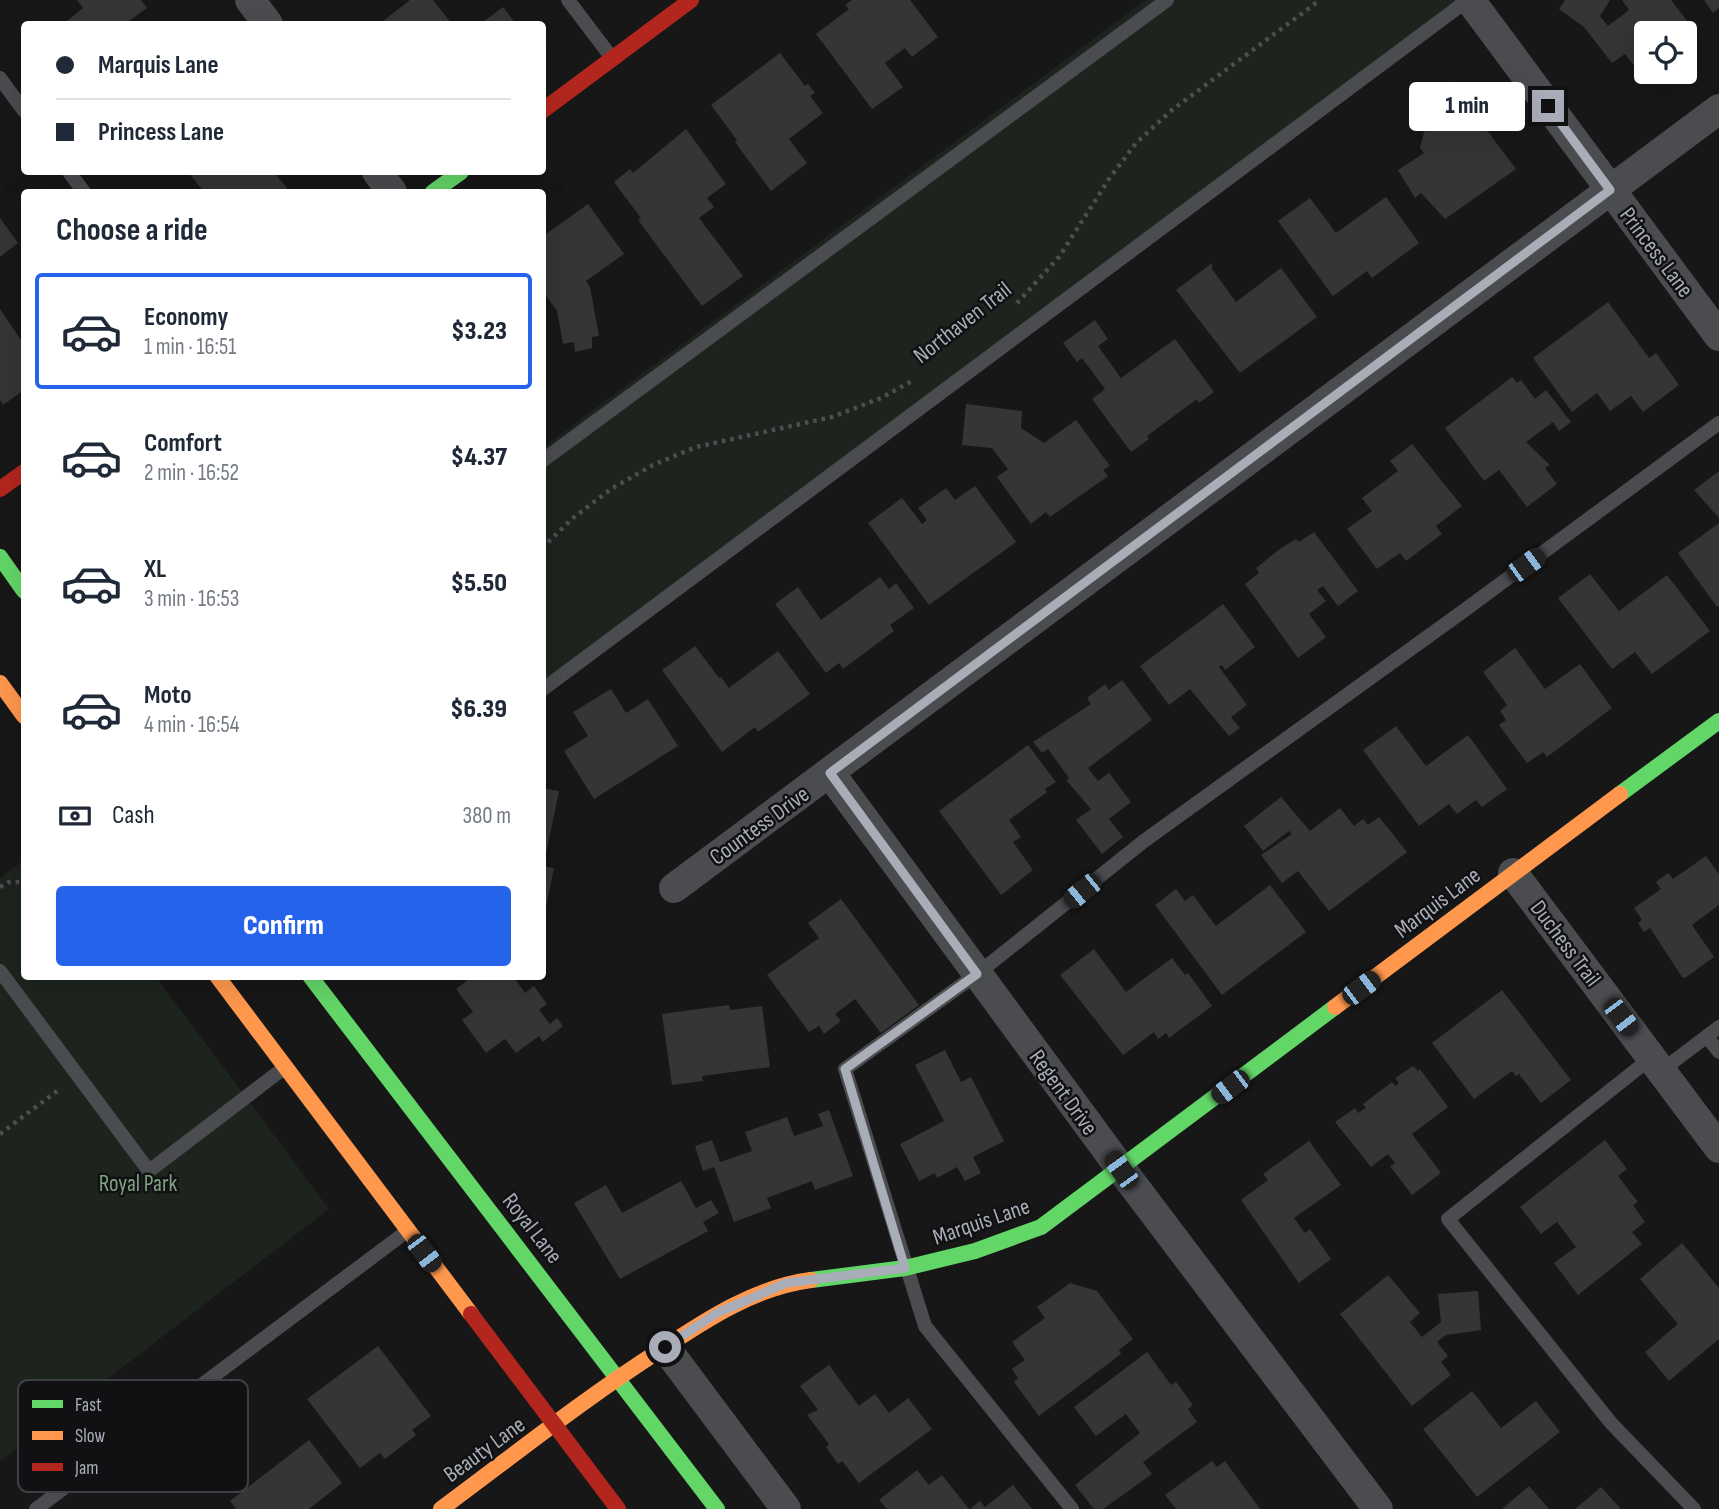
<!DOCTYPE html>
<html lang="en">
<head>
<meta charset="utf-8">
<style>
  :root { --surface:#fff; --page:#f2f2f3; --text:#1f2937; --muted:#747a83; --line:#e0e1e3; --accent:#2563eb }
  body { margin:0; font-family:"Sofia Sans Condensed",sans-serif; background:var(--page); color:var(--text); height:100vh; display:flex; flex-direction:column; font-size:26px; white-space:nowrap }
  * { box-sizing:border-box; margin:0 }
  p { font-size:23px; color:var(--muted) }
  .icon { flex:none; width:38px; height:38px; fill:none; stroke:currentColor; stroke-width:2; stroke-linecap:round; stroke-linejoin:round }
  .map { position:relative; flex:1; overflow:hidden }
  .drawer { position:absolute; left:21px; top:189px; width:525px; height:791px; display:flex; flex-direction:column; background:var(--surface); border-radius:7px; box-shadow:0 7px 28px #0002 }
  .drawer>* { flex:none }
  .hud { position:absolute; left:21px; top:21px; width:525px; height:154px; border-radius:7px; box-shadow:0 7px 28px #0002; display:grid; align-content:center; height:154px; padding:0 35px; background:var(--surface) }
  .fabs { position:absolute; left:1634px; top:21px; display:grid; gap:14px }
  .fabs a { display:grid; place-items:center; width:63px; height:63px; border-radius:7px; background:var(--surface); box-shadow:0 7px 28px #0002; font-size:35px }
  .end { position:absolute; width:32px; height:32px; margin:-16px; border:9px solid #a8adb8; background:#111; box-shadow:0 0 0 4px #111 }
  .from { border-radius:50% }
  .bubble { position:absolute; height:49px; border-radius:7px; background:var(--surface); box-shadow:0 7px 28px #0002; font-size:23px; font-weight:800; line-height:49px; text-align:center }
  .car { position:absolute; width:21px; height:42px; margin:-21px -10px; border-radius:9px; box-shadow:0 0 5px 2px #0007; background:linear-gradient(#222 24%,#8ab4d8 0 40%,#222 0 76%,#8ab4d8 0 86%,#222 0) }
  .hud b { display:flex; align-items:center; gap:24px; height:66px; font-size:26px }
  .hud b+b { border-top:2px solid var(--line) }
  .hud i { width:18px; height:18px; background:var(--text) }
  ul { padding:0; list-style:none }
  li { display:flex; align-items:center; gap:21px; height:116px; margin:0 14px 10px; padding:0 21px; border:4px solid transparent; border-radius:7px }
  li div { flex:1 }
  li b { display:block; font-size:26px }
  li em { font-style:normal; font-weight:800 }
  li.on { border-color:var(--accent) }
  li>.icon { width:63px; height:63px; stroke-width:1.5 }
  h2 { padding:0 35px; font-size:32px; line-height:84px }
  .pay { display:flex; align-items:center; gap:18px; height:77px; padding:0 35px; font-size:26px }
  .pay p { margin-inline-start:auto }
  .button { display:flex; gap:14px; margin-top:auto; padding:14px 35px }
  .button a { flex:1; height:80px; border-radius:7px; background:var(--accent); color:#fff; font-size:28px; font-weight:800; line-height:80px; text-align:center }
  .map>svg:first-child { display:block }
  .green { fill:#1d241e }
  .building { fill:#353536 }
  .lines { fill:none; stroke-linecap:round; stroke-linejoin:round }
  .path { stroke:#4d4e52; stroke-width:4.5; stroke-dasharray:3.5 5; stroke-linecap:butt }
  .lane { stroke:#4b4c50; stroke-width:14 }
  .street { stroke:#4b4c50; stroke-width:30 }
  .fast { stroke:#63d668; stroke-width:16 }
  .slow { stroke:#ff974d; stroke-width:16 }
  .jam { stroke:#b3261e; stroke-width:16 }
  .route { stroke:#a8adb8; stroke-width:9 }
  .labels { text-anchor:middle; stroke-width:5; stroke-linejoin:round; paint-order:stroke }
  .street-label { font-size:23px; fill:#a8adb8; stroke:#111113 }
  .park-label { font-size:23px; fill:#7fa381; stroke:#111113 }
  .key { fill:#111113; stroke:#3e4045; stroke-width:2 }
  .key-label { font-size:19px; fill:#a8adb8 }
</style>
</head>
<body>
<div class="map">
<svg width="1719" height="1509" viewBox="0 0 1719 1509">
  <rect width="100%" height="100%" fill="#171717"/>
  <path class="green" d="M1146,0H1464L543,684L542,448Z
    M24,860V976L156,977L329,1209L0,1461V878Z"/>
  <path class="building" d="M77,0H141L147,8L125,24H63L83,8Z
    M410,0H433L452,24H386L383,21Z
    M852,0H910L938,37L912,57L905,48L885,63L903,87L872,109L816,34L849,9L845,5Z
    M1565,0H1610L1600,16L1608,26L1629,10L1622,0H1671L1692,27L1683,33H1647V72H1650L1643,77L1625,54L1612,63L1584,27L1559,9Z
    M1704,0H1719V8L1713,13Z
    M503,7L516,24H480Z
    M780,53L805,86L808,84L815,93L810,96L823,113L789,139L807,163L771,191L735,142L737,140L711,105Z
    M1450,81L1516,169L1445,219L1421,193L1415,198L1398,170L1424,153L1420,148L1424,132L1435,124L1420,103Z
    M686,129L726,184L707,198L714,207L699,218L743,276L702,306L638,220L641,218L614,182L630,169L633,173Z
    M188,172H274L290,192H204Z
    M1386,197L1419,243L1372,278L1367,271L1333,296L1278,221L1310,198L1336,233Z
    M588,204L624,254L586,281L590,287L599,336L592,337V348L575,352L574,342L563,344L557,311L542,290V237Z
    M0,218L18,243L0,257Z
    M1212,263V269L1236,302L1281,268L1317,317L1240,373L1176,290Z
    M1608,302L1649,358L1656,353L1679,385L1643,412L1631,396L1610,411L1597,393L1572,412L1533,358Z
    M0,309L21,340L24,337V390L3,405L0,400Z
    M1095,320L1108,339L1098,346L1121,378L1175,339L1214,392L1199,403L1197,399L1147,436L1149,439L1131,452L1092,399L1105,389L1082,358L1077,362L1063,343Z
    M1512,377L1517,383L1521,380L1535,399L1546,390L1571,422L1559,431L1553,422L1526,442L1550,465L1545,468L1557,484L1527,507L1499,470L1484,481L1445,428Z
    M966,404L1022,411L1021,428L1044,443L1076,420L1110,466L1103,470L1108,476L1050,517L1046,512L1031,524L997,477L1008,469L992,448L962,445Z
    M1412,444L1462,506L1436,526L1442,534L1406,561L1400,553L1377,569L1347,529L1372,511L1362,498L1398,471L1390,461Z
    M1719,471V518L1694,490Z
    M975,486L1016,542L929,605L868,523L902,498L922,524L927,520L918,508L946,488L955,500Z
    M1719,523V606L1717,607L1678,553Z
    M1314,532L1358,591L1338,606L1323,586L1317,590L1326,601L1309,614L1326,637L1298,658L1245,584L1259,573L1256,568L1281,548L1296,539L1299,542Z
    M1590,574L1619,611L1667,575L1710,631L1652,674L1635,652L1612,669L1558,598Z
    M880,577L889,589L896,583L914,608L890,625L894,631L843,669L839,663L826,673L775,604L798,587L821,620Z
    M1223,604L1255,647L1225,670L1222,665L1219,667L1247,705L1231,717L1240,728L1229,736L1190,689L1169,705L1140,666Z
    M695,646L719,678L721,677L729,688L778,651L810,694L758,732L755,727L722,752L662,670Z
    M1515,648L1545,689L1580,664L1612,708L1547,757L1543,752L1527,763L1499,725L1506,720L1500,711L1507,705L1483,672Z
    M1122,680L1152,720L1088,768L1098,781L1109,773L1131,802L1109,819L1123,837L1102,854L1076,820L1091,809L1066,780L1069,778L1048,749L1042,753L1033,742L1091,704L1087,698L1105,684L1109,690Z
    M611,689L626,713L648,699L678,746L594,799L564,751L588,736L573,712Z
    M1396,726L1426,766L1468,735L1507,789L1482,807L1476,800L1457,814L1449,804L1419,826L1363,750Z
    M1028,745L1056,782L1045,789L1047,792L1009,820L1021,837L1013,842L1033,870L1001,895L939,811Z
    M542,788L559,791L544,863H542Z
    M1281,797L1310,831L1340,808L1354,826L1363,819L1368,825L1379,817L1407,852L1329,911L1298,871L1282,883L1261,855L1292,834L1289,831L1263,851L1244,826Z
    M1706,856L1719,874V905L1692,925L1714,957L1685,978L1682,977L1650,928L1644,932L1638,923L1642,920L1634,908L1661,889L1656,882L1668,873L1673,879Z
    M542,866L554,868L544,917H542Z
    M1270,885L1306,932L1222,995L1155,905L1176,889L1185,901L1193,895L1216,926Z
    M841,899L919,1005L881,1033L855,999L835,1014L841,1021L824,1034L819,1026L809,1032L767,975L819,938L808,923Z
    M1094,949L1126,992L1172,958L1185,975L1188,973L1212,1006L1169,1038L1166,1033L1158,1039L1154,1032L1123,1055L1060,975Z
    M473,976H513L525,993L534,986L547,1004L539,1010L550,1024L557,1018L563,1026L543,1042L539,1036L516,1053L505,1039L486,1053L462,1020L473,1012L456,989Z
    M1502,990L1571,1080L1541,1103L1519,1074L1516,1076L1512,1071L1474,1099L1432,1043Z
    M729,1005L730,1010L762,1006L770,1067L702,1076L703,1081L672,1085L662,1014Z
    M945,1050L961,1082L971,1077L1004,1141L973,1157L981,1173L965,1181L957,1167L937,1178L935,1173L919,1181L900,1144L944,1121L915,1065Z
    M1413,1066L1418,1071L1420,1069L1448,1107L1412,1134L1441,1173L1412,1195L1390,1166L1395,1163L1388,1154L1371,1167L1335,1122L1355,1108L1358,1113L1366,1108L1363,1104L1392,1082L1395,1086L1399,1083L1395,1078Z
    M829,1110L853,1176L815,1190L812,1181L767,1198L771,1208L734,1222L714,1167L703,1171L695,1146L712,1140L720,1162L752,1151L745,1132L787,1117L794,1136L823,1126L818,1114Z
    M1605,1140L1627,1169L1618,1176L1638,1202L1633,1205L1645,1222L1632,1232L1642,1244L1578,1295L1554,1263L1576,1247L1557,1222L1541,1234L1520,1207Z
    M1309,1141L1341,1185L1294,1218L1305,1233L1310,1229L1331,1259L1299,1283L1241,1200L1268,1180L1263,1174Z
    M681,1181L696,1208L711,1200L719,1213L703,1222L708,1231L620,1279L574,1203L606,1185L622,1213Z
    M1682,1243L1719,1288V1339L1669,1381L1645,1352L1678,1324L1640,1279Z
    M1388,1275L1420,1313L1410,1322L1422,1337L1441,1322L1438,1294L1478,1291L1481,1330L1446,1335L1437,1342L1448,1356L1441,1362L1451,1375L1412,1406L1340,1314Z
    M1070,1283L1097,1291L1133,1339L1119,1350L1121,1354L1039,1416L1014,1382L1018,1378L1012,1369L1025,1360L1012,1342L1045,1318L1037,1307Z
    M378,1346L431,1416L412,1430L416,1435L385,1459L380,1453L360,1468L307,1399Z
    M1147,1352L1171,1385L1176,1382L1193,1405L1188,1409L1197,1422L1143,1462L1152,1474L1103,1509H1094L1075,1485L1140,1433L1126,1414L1096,1436L1074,1407Z
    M829,1365L859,1406L875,1394L889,1413L908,1398L932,1429L859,1483L842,1461L838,1464L826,1447L829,1444L807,1415L818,1410L800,1386Z
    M1472,1391L1501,1428L1536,1401L1560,1432L1477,1497L1423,1429Z
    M309,1440L342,1483L309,1509H236L230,1501Z
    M1212,1461L1217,1467L1225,1461L1260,1509H1176L1165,1495Z
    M917,1470L929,1485L942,1475L969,1509H887L879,1500Z
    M1013,1485L1032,1509H970L980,1501L985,1507Z
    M1529,1486L1549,1509H1502Z
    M1601,1487L1621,1509H1575Z"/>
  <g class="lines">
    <path class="path" d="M1017,303L1059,257L1109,179L1136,143L1172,110L1320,0
      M542,548L573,518L611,489L653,465L696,447L832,417L881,398L912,381
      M0,887L9,882H24
      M0,1134L61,1088"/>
    <path class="lane" d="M568,0L612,58
      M0,78L24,111
      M69,172L84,192
      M542,461L1167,0
      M542,690L1468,0
      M0,971L149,1171L284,1068
      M1707,1037L1719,1052
      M1651,1058L1448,1219L1611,1423L1694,1509
      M1661,1071L1719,1027
      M36,1509L406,1232
      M1072,1509L925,1326L845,1069L977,974L1144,841L1462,612L1719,423"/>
    <path class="street" d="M250,0L268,24
      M1470,0L1719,336
      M377,172L392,192
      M830,773L1121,1169L1378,1509
      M1513,873L1719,1148
      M674,888L1719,109
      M665,1347L786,1509"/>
    <path class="fast" d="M433,192L461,172
      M0,557L24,591
      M1620,794L1719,721
      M310,976L717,1509
      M811,1280L905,1268L975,1251L1041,1227L1335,1007"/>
    <path class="slow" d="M0,683L24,716
      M217,976L471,1314
      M1335,1007L1620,794
      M441,1509C514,1455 585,1398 662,1349C707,1319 756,1287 811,1280"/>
    <path class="jam" d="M542,111L691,0
      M0,489L24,472
      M471,1314L618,1509"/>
  </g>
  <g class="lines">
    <path class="route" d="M665,1347L717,1313L786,1283L905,1268L845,1069L977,974L830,773L1610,190L1548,106"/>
  </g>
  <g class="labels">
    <g class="street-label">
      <text transform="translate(1657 252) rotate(53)" y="8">Princess Lane</text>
      <text transform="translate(962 322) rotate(-38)" y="8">Northaven Trail</text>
      <text transform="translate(759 825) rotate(-36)" y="8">Countess Drive</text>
      <text transform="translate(1437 902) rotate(-37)" y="8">Marquis Lane</text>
      <text transform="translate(1566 943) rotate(53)" y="8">Duchess Trail</text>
      <text transform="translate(1064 1092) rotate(54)" y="8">Regent Drive</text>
      <text transform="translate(981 1221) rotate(-19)" y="8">Marquis Lane</text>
      <text transform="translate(533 1228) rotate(52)" y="8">Royal Lane</text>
      <text transform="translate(484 1449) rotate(-36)" y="8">Beauty Lane</text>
    </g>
    <g class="park-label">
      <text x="138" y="1191">Royal Park</text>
    </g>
  </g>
  <rect x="18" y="1380" width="230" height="112" rx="10" class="key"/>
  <rect x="32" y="1400" width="31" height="8" fill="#63d668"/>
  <rect x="32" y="1431" width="31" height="9" fill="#ff974d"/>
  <rect x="32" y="1463" width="31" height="8" fill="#b3261e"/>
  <g class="key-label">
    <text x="75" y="1411">Fast</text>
    <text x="75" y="1442">Slow</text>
    <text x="75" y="1474">Jam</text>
  </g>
</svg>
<div class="fabs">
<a><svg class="icon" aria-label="locate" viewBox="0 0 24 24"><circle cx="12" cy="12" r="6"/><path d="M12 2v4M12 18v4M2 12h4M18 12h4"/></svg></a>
</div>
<i class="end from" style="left:665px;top:1347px"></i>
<i class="end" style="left:1548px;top:106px"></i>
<div class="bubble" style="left:1409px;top:82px;width:116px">1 min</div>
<i class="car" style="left:1526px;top:565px;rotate:54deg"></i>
<i class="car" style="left:1082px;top:891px;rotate:231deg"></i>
<i class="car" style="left:1361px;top:988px;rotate:53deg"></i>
<i class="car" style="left:1621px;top:1017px;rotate:143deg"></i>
<i class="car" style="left:1230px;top:1087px;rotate:233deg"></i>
<i class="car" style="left:1121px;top:1170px;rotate:324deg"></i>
<i class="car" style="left:424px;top:1253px;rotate:143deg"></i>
<div class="hud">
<b><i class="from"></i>Marquis Lane</b>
<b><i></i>Princess Lane</b>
</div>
<section class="drawer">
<h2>Choose a ride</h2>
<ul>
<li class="on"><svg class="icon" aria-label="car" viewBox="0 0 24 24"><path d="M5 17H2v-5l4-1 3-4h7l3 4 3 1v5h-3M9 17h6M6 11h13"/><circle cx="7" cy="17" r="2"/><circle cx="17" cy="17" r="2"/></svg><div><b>Economy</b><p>1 min · 16:51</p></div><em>$3.23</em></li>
<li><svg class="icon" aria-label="car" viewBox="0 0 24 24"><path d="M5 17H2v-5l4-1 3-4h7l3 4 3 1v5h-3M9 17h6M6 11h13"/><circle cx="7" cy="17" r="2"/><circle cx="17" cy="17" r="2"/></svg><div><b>Comfort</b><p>2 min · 16:52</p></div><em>$4.37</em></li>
<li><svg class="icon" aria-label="car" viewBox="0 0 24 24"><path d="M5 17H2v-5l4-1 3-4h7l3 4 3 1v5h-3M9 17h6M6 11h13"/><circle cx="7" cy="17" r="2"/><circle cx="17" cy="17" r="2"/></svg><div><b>XL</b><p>3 min · 16:53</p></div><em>$5.50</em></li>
<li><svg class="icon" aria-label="car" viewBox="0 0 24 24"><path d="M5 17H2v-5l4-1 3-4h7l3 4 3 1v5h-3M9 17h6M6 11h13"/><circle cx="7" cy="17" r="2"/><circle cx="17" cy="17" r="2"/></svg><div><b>Moto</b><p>4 min · 16:54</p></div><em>$6.39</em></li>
</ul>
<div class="pay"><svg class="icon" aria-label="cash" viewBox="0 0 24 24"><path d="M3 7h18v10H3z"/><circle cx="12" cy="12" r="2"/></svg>Cash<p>380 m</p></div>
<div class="button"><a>Confirm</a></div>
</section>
</div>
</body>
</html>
